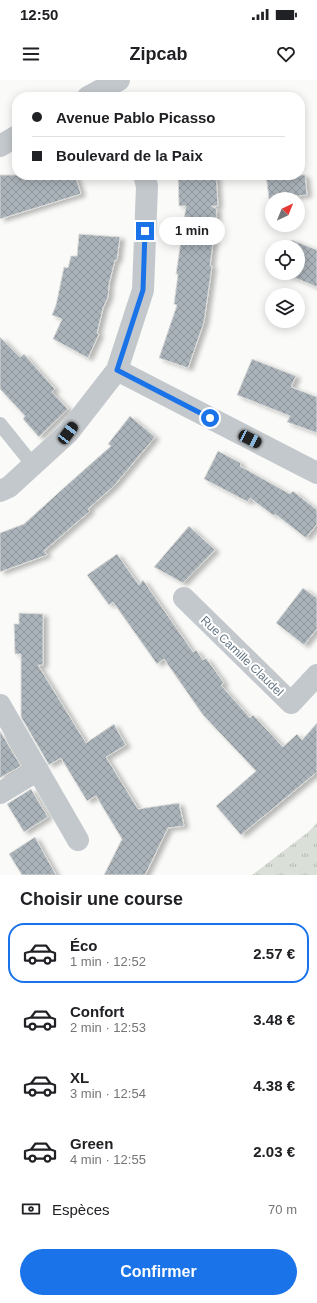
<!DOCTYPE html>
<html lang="fr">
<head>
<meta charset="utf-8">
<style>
  :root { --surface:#fff; --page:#f6f6f6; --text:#202124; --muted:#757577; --line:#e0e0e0; --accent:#1a73e8 }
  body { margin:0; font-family:Helvetica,sans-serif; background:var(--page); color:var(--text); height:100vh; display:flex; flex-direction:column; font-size:15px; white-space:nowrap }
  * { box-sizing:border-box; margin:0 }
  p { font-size:13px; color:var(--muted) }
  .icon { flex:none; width:22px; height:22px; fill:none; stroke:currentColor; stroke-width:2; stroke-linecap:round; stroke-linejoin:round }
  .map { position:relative; height:795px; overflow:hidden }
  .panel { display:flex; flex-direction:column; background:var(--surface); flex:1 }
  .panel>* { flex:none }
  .banner { position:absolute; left:12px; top:12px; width:293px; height:88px; border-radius:16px; box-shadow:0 2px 10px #0003; display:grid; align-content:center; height:88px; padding:0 20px; background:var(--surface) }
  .needle { width:26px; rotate:43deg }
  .buttons { position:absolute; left:265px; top:112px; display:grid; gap:8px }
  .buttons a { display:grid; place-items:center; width:40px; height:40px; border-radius:50%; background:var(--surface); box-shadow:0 2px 10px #0003; font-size:20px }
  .end { position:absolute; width:18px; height:18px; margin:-9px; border:5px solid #1a73e8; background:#fff; box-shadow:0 0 0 2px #fff }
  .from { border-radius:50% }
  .bubble { position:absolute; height:28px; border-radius:14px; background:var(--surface); box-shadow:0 2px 10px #0003; font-size:13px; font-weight:600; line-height:28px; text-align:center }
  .car { position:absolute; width:12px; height:24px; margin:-12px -6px; border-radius:5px; box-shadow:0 0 3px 1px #0007; background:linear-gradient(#222 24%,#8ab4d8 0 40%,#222 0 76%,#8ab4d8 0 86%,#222 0) }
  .banner b { display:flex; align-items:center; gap:14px; height:38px; font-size:15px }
  .banner b+b { border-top:1px solid var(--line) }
  .banner i { width:10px; height:10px; background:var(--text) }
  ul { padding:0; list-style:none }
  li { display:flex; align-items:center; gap:12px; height:60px; margin:0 8px 6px; padding:0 12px; border:2px solid transparent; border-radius:16px }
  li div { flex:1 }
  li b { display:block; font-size:15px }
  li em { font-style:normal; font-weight:600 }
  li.on { border-color:var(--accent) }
  li>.icon { width:36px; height:36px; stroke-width:1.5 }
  h2 { padding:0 20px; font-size:18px; line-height:48px }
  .pay { display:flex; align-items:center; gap:10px; height:44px; padding:0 20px; font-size:15px }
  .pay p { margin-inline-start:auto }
  .primary-button { display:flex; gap:8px; margin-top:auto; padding:8px 20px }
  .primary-button a { flex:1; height:46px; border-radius:24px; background:var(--accent); color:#fff; font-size:16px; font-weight:600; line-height:46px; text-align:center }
  .status { display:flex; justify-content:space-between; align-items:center; height:28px; padding:0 20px; background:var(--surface); direction:ltr }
  .status svg { height:11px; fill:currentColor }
  header { display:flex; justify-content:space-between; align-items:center; height:52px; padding:0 20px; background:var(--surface); font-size:18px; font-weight:600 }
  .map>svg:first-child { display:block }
  .park { fill:url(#park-tufts) }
  .building { fill:url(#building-cross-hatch); stroke:#dcdcda; filter:url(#shadow) }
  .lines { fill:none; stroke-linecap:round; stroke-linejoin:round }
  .lane { stroke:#c3c8cc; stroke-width:14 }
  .street { stroke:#c3c8cc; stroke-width:22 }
  .route { stroke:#1a73e8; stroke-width:5 }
  .labels { text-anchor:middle; stroke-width:4; stroke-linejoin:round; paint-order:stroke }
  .street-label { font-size:12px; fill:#657683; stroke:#fff }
</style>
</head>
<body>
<div class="status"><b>12:50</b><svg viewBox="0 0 49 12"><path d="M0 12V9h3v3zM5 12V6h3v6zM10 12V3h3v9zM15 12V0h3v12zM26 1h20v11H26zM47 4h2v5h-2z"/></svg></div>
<header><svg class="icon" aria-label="menu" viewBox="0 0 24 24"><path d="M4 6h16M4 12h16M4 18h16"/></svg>Zipcab<svg class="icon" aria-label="heart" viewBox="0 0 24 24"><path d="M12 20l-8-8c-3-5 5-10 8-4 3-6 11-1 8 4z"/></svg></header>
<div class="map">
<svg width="317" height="795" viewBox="0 0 317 795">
  <defs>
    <pattern id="park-tufts" width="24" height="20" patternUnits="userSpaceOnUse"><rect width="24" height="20" fill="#dadfd7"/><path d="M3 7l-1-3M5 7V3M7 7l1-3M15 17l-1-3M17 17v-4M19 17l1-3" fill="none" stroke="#b4b9b4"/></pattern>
    <pattern id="building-cross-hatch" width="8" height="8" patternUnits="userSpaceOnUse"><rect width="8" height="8" fill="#aab3b9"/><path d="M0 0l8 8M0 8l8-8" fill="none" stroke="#8e969c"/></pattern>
    <filter id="shadow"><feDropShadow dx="4.5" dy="2.5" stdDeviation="2" flood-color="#0004"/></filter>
  </defs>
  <rect width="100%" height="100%" fill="#fafaf8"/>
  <path class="park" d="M317,743V795H252L307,753Z"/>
  <path class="building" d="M0,95H75L81,114L0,139Z
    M178,95H216L218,126H211L217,129L210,186H212L204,242L188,288L159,278L177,225L174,224L178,194H176L186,126H179Z
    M266,95H305L307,115L269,119Z
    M79,154L120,157L117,180H115L109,204L108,217L103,228L97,253L99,254L88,278L53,259L62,239L52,235L56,225L64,187L68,188L71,176H77Z
    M292,160L317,170V207L283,193H298V167H289Z
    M0,257L20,277L24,274L55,309L52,312L68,329L39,357L23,339L25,336L0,309Z
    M252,279L296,296L291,307L317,317V353L287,342L290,336L237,315Z
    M130,336L155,357L114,406L88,429L90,431L44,471L47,475L0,492V453L24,444L67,405L111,366L108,364Z
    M218,371L241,383L240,386L290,414L293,411L317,430V444L306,458L275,434L274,436L250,418L248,422L204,399Z
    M189,446L215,470L183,503L154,487Z
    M117,474L139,505L143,500L193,572L196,570L203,580L206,578L224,603L221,605L250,638L253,635L283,667L297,654L302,660L317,643V692L241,755L216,726L256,691L203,635L164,579L157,584L113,522L109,525L87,495Z
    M303,508L317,518V549L304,565L276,543Z
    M19,533L43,534V585H38L86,663L114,644L120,655L126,665L106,677L138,729L179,723L184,746L168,748L145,795H104L122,759L96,716L87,721L61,678L49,685L21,637V574H15L14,544H19Z
    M0,651L21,686L0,698Z
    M31,709L48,737L24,752L7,724Z
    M35,757L56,795H22L9,774Z"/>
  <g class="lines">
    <path class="lane" d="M0,344L33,385"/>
    <path class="street" d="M88,17L119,0
      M0,66L17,56
      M117,290L317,393
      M0,411L9,407L68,353L117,290L143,210L147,106L144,95
      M184,518L291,623L317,595
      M0,625L78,760
      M0,713L38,690"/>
  </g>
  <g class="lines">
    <path class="route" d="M145,151L143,210L117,290L210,338"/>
  </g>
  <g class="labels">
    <g class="street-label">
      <text transform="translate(242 576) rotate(44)" y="4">Rue Camille Claudel</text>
    </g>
  </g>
</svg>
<div class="buttons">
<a><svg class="needle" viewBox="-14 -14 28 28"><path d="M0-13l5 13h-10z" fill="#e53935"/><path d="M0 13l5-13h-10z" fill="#757577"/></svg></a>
<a><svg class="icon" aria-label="locate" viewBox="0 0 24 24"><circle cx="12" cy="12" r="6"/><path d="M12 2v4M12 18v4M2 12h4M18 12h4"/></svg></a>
<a><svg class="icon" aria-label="layers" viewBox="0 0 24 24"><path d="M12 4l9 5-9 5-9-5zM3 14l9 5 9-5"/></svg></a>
</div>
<i class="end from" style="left:210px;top:338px"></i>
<i class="end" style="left:145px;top:151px"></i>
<div class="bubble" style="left:159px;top:137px;width:66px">1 min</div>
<i class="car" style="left:68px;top:353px;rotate:37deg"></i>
<i class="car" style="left:250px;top:359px;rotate:117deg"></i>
<div class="banner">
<b><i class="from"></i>Avenue Pablo Picasso</b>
<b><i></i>Boulevard de la Paix</b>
</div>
</div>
<section class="panel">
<h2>Choisir une course</h2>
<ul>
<li class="on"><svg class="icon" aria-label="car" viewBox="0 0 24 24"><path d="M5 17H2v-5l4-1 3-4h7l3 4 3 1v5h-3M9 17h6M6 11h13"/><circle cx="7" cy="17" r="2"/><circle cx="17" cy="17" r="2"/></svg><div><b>Éco</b><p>1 min · 12:52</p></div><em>2.57 €</em></li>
<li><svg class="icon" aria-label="car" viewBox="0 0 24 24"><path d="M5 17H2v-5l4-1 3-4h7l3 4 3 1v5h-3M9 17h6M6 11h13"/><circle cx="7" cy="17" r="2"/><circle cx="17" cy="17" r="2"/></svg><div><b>Confort</b><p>2 min · 12:53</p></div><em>3.48 €</em></li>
<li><svg class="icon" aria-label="car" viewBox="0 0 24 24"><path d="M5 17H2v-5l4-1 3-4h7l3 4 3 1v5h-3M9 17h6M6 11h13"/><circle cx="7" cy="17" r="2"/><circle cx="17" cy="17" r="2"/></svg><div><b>XL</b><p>3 min · 12:54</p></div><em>4.38 €</em></li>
<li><svg class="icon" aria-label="car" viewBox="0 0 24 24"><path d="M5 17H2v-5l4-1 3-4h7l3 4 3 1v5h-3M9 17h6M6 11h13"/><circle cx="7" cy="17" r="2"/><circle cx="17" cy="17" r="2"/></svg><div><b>Green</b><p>4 min · 12:55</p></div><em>2.03 €</em></li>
</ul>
<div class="pay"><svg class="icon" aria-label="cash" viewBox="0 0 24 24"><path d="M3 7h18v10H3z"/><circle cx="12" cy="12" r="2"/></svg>Espèces<p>70 m</p></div>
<div class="primary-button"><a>Confirmer</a></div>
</section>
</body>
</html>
